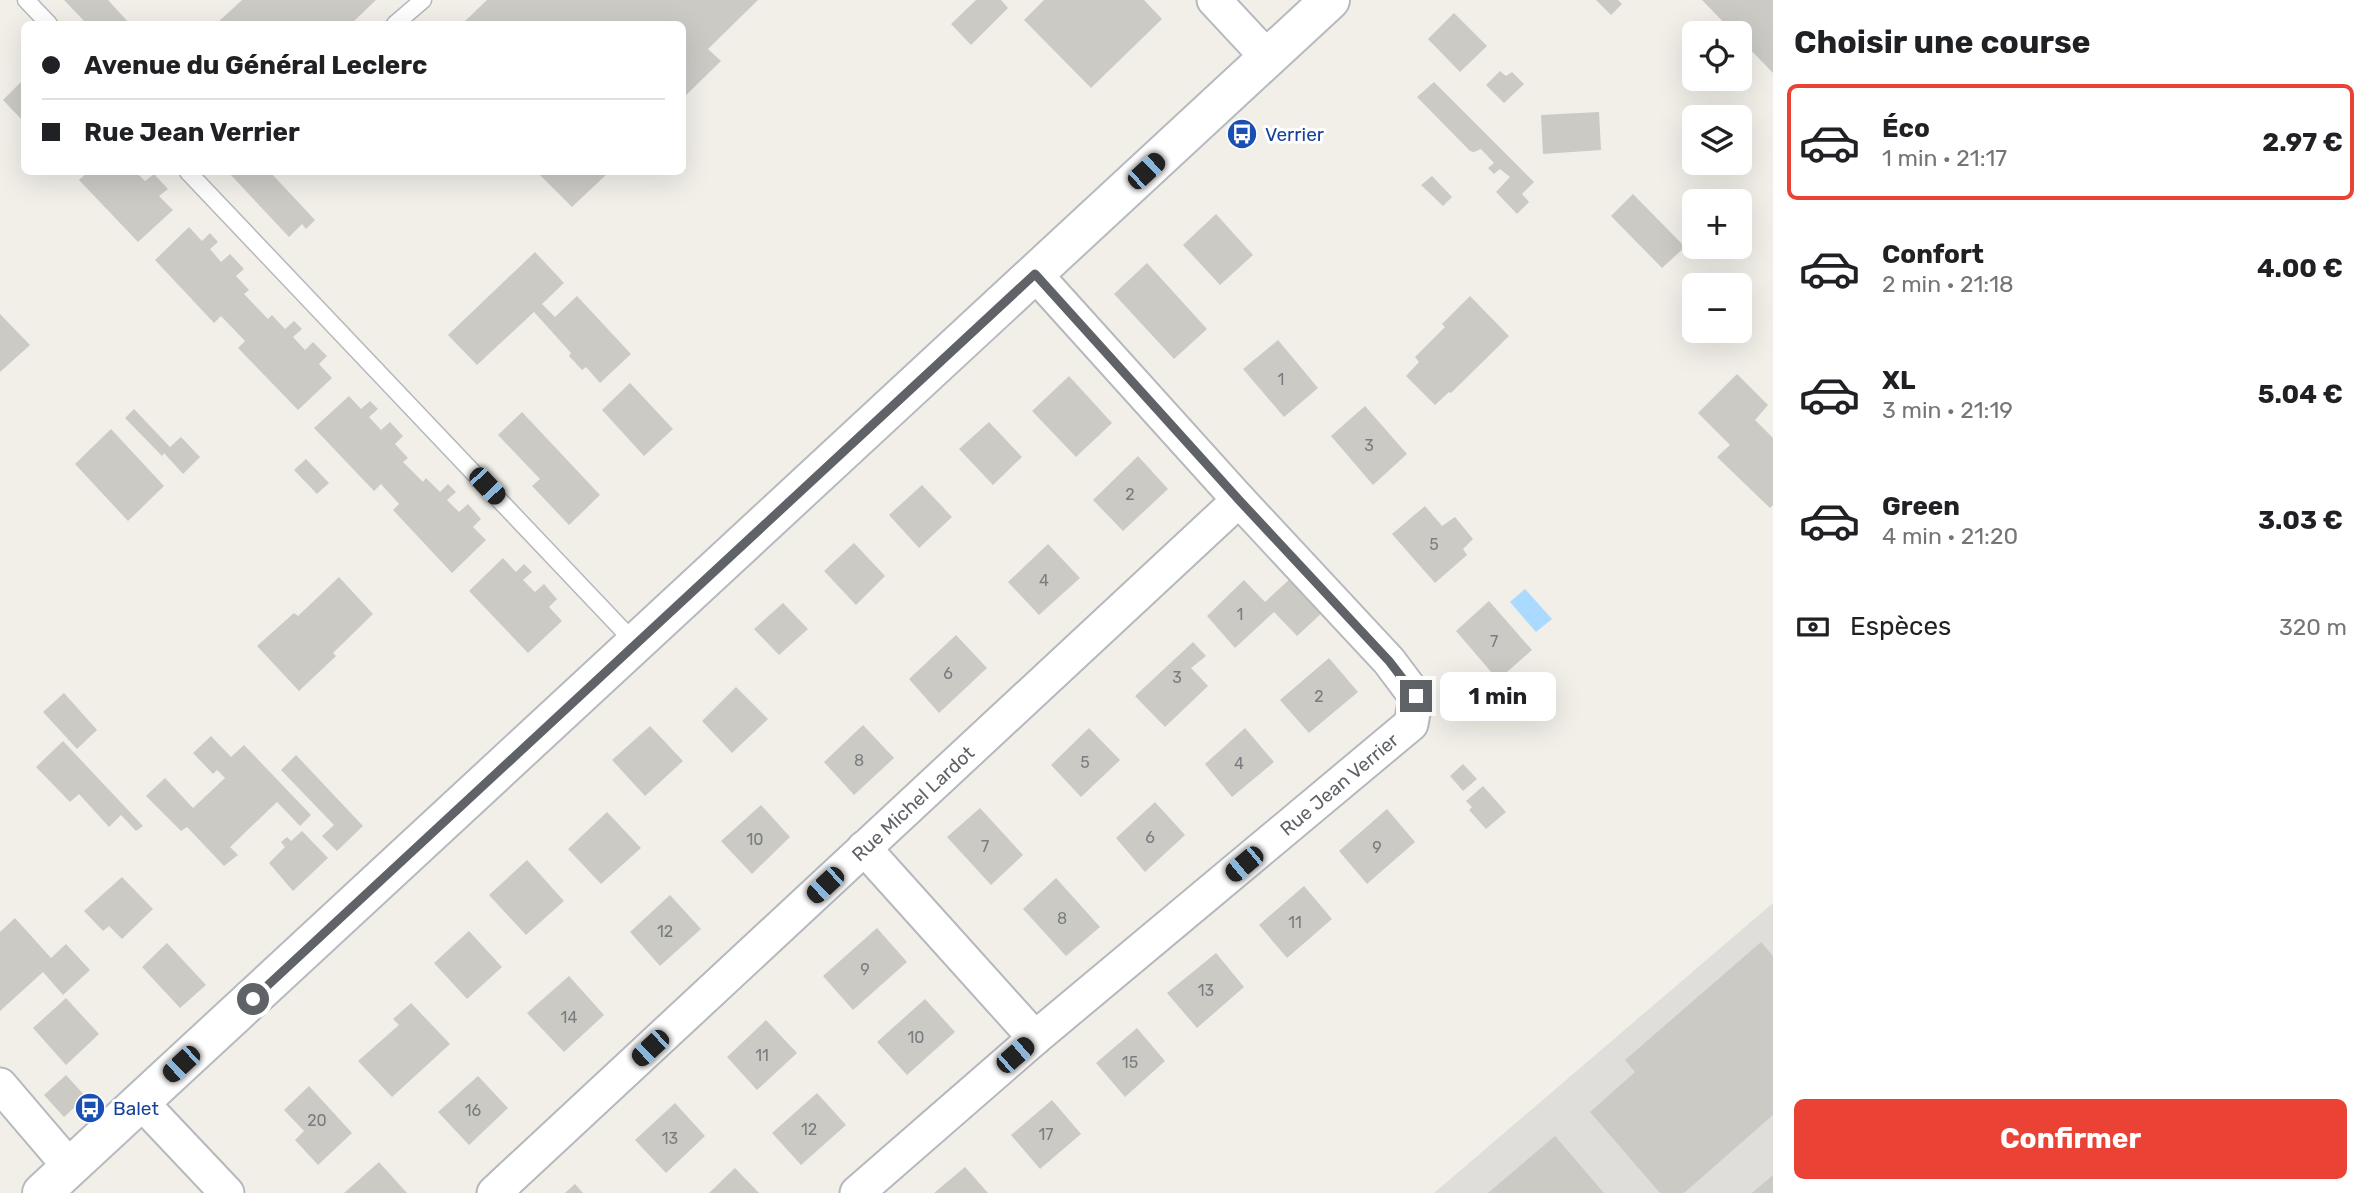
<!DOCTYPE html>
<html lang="fr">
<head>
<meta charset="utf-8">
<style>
  :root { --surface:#fff; --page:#f2f2f2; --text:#202124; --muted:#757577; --line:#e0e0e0; --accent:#ea4335 }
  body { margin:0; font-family:Rubik,sans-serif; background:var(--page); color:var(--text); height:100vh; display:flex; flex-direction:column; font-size:26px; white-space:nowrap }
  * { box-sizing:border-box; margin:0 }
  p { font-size:23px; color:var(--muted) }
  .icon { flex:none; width:38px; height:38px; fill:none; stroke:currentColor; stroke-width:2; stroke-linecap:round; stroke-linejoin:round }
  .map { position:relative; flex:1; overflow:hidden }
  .sheet { display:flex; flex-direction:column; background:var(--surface); width:595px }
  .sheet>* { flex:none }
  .hud { position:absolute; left:21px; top:21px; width:665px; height:154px; border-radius:10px; box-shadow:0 7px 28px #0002; display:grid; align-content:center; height:154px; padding:0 21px; background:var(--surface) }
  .fabs { position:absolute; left:1682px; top:21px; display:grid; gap:14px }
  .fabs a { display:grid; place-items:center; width:70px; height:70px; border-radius:10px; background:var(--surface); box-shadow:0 7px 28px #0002; font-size:35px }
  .end { position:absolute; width:32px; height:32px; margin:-16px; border:9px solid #5f6368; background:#fff; box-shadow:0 0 0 4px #fff }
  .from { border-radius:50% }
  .bubble { position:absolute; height:49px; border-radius:10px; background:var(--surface); box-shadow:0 7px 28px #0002; font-size:23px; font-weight:700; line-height:49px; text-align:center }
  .car { position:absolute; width:21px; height:42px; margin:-21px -10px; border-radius:9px; box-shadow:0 0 5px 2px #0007; background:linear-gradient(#222 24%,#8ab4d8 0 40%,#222 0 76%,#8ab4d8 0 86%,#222 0) }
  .hud b { display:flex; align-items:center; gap:24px; height:66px; font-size:26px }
  .hud b+b { border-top:2px solid var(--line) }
  .hud i { width:18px; height:18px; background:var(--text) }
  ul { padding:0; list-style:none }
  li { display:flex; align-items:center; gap:21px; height:116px; margin:0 14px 10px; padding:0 7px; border:4px solid transparent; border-radius:10px }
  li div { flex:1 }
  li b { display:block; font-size:26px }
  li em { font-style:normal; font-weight:700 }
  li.current { border-color:var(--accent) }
  li>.icon { width:63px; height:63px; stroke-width:1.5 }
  h2 { padding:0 21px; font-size:32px; line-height:84px }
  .pay { display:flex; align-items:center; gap:18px; height:77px; padding:0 21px; font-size:26px }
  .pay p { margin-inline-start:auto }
  .action { display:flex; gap:14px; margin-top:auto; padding:14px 21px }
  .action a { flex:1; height:80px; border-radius:10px; background:var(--accent); color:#fff; font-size:28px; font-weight:700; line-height:80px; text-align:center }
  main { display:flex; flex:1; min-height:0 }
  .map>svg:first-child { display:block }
  .industrial { fill:#e0deda }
  .water { fill:#aadaff }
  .building { fill:#cccac5 }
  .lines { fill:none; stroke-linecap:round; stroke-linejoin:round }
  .service-casing { stroke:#b5b8bc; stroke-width:19 }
  .minor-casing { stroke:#b5b8bc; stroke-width:37 }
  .secondary-casing { stroke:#b6babf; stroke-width:42 }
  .service { stroke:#fff; stroke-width:16 }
  .minor { stroke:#fff; stroke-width:33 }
  .secondary { stroke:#fff; stroke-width:38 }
  .route { stroke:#5f6368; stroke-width:9 }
  .labels { text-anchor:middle; stroke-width:6; stroke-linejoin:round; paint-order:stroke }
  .number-label { font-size:16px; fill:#7a7d7f }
  .transit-label { font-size:19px; fill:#164399; stroke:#fff; text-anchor:start }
  .street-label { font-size:19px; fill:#5f6368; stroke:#fff }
</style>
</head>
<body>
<main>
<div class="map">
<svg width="1773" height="1193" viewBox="0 0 1773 1193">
  <rect width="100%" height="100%" fill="#f1efe8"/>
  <path class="industrial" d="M1773,903V1193H1434Z"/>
  <path class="water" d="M1525,589L1552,619L1536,632L1510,602Z"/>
  <path class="building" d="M64,0H108L130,24H87Z
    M242,0H376L351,24H216Z
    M487,0H758L708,49L721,61L682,99V24H462Z
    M976,0H1001L1008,8L971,45L951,24Z
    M1044,0H1144L1162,19L1091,88L1024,20Z
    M1596,0H1618L1622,4L1611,15Z
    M1702,0H1773V73L1740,39V33H1734Z
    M1454,13L1487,46L1460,72L1428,39Z
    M1500,71L1506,76L1512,72L1524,84L1504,103L1486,85Z
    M24,79V122L3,100Z
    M1434,82L1534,182L1522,194L1529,202L1517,214L1496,192L1510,177L1500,169L1494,174L1488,168L1494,163L1481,149L1474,152L1470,151L1417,97Z
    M1599,112L1601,150L1543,154L1541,115Z
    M88,172H136L145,181L154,174L168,189L159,196L173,210L138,242L79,180Z
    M231,172H270L315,220L306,229L302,224L289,237L229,173Z
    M537,172H609L572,207Z
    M1432,176L1452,197L1443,206L1421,185Z
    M1633,194L1685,247L1662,268L1611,216Z
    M1216,214L1253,255L1220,285L1183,245Z
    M189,227L202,241L210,233L218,242L210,249L221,262L230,254L244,269L236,276L249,290L244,294L268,319L272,315L285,329L294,321L302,329L293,337L305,350L313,342L327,356L319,364L332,378L298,410L238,348L245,341L221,316L214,323L155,260Z
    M535,252L564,283L542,304L555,317L577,296L631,354L600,383L586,367L582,370L569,356L571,353L534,312L477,365L448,335Z
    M1147,263L1207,329L1174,359L1114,294Z
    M1470,296L1509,336L1451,393L1449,392L1435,405L1406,376L1419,362L1415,357L1445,327L1442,324Z
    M0,314L30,345L0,372Z
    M1278,340L1318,388L1284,417L1243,369Z
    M1737,374L1768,405L1755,420L1773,438V505L1770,508L1717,457L1730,445L1698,413Z
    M1069,376L1112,423L1076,457L1032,411Z
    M630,383L673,429L644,456L602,410Z
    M349,396L361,409L370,401L378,409L369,417L381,430L390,422L403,436L395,444L408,458L403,462L423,482L426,478L440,492L448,484L456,492L447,500L459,512L468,504L481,519L473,527L486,540L452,573L393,510L399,504L381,484L374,491L314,428Z
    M1365,406L1407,454L1373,485L1331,436Z
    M134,409L170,447L181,437L200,457L183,474L164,453L162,456L125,418Z
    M522,412L600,495L569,525L532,486L540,479L498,435Z
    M989,422L1022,457L993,485L959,449Z
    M111,429L164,486L128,521L75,464Z
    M1138,456L1168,489L1123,531L1093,500Z
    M306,459L329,483L317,494L294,470Z
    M922,485L952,517L919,548L889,515Z
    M1425,506L1442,526L1455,517L1473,539L1463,549L1467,555L1435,583L1392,534Z
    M854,543L885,576L856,605L824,571Z
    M1048,544L1080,578L1039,615L1008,582Z
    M503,558L516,572L524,564L532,572L523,580L535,592L544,584L557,599L549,607L562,621L528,653L469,591Z
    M339,577L373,614L333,653L336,656L299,691L257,646L294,613L298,616Z
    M1292,577L1323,612L1297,636L1274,612L1235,648L1207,616L1244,580L1265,602Z
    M1489,601L1532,650L1498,680L1456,631Z
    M783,603L808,629L779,655L754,629Z
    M956,635L987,668L939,713L909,679Z
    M1193,642L1206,656L1191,668L1208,686L1165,727L1135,696Z
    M1329,658L1358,692L1309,733L1280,700Z
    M736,687L768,719L732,753L702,721Z
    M64,693L97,730L77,749L43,712Z
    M863,725L894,758L854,795L824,762Z
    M650,726L683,761L645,796L612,760Z
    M1089,728L1120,760L1081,797L1051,765Z
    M1245,728L1274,762L1232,797L1205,764Z
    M211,736L231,757L244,745L311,815L300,826L277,802L230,847L238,855L224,866L187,827L181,831L146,796L165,778L193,808L225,778L217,770L213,774L193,753Z
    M63,741L143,826L136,831L121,815L109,827L79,794L70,802L36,767Z
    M296,755L363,826L337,851L322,836L334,825L281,770Z
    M1463,764L1477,779L1463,791L1450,776Z
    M1483,786L1506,812L1486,829L1469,810L1472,807L1466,801Z
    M1155,802L1185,835L1145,872L1116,838Z
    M761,805L790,837L752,874L721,841Z
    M980,808L1023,855L991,885L947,837Z
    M1387,809L1415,842L1367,884L1339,851Z
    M607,812L641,848L601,884L568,849Z
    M302,831L328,858L293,891L269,863L285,847L281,842L287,837L291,841Z
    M527,860L564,901L526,935L489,895Z
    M122,877L153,909L122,939L109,926L103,931L84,911Z
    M1056,878L1100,927L1066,956L1023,909Z
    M1304,886L1332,919L1287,958L1259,925Z
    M670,895L701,929L660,966L630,932Z
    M15,918L51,958L66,944L90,970L63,995L43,972L0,1011V932Z
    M877,928L907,962L853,1010L823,976Z
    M469,931L502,967L467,999L434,963Z
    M1761,942L1773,956V1115L1684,1193H1660L1590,1112L1635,1072L1625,1060Z
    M167,943L206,985L180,1008L142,967Z
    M1216,953L1244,987L1197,1028L1167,993Z
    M569,976L604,1015L564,1052L527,1013Z
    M66,998L99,1034L66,1065L33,1028Z
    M925,999L955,1032L907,1075L877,1042Z
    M411,1003L450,1044L392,1097L358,1061L399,1025L393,1019Z
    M766,1020L797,1053L757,1090L727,1057Z
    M1137,1028L1165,1061L1125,1097L1096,1063Z
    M66,1075L86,1097L64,1117L44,1095Z
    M478,1076L508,1108L469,1145L438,1112Z
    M309,1086L352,1133L318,1165L295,1140L304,1131L284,1110Z
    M817,1093L846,1125L801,1165L772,1133Z
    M1052,1100L1081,1134L1040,1169L1011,1135Z
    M675,1103L705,1136L666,1173L635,1140Z
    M1555,1136L1604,1193H1488Z
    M379,1162L407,1193H344Z
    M965,1167L988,1193H934Z
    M735,1168L759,1193H709Z
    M1773,1175V1193H1752Z
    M575,1184L583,1193H565Z"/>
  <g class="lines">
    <g class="service-casing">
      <path id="service" d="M26,0L49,24
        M395,24L423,0
        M188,172L636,644"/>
    </g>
    <g class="minor-casing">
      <g id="minor">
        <path d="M1214,0L1268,58"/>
        <path d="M864,848L1035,1038"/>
        <path d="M0,1085L70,1167"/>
        <path d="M141,1102L227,1193"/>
        <path id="s1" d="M494,1193L1239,500"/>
        <path id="s2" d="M857,1193L1035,1038L1411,724L1416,697L1389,661L1239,500L1035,274"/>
      </g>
    </g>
    <g class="secondary-casing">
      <path id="secondary" d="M42,1193L1330,0"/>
    </g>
    <use href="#service" class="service"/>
    <use href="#minor" class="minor"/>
    <use href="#secondary" class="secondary"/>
  </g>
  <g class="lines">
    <path class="route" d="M253,999L1035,274L1239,500L1389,661L1416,696"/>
  </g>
  <defs>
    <g id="bus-disc" transform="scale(1.575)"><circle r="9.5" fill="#1a4fb4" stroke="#fff"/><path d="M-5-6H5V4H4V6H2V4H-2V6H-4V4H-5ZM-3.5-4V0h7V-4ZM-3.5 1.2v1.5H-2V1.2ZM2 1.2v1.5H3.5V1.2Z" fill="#fff"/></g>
  </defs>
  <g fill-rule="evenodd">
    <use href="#bus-disc" x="1242" y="134"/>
    <use href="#bus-disc" x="90" y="1108"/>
  </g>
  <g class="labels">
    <g class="number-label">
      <text x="1281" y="385">1</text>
      <text x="1369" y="451">3</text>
      <text x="1130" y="500">2</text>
      <text x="1434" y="550">5</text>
      <text x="1044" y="586">4</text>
      <text x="1240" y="620">1</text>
      <text x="1494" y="647">7</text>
      <text x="948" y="679">6</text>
      <text x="1177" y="683">3</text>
      <text x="1319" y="702">2</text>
      <text x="859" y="766">8</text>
      <text x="1085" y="768">5</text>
      <text x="1239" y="769">4</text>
      <text x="1150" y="843">6</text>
      <text x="755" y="845">10</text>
      <text x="985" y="852">7</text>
      <text x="1377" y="853">9</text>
      <text x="1062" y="924">8</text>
      <text x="1295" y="928">11</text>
      <text x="665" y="937">12</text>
      <text x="865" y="975">9</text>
      <text x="1206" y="996">13</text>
      <text x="569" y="1023">14</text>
      <text x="916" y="1043">10</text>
      <text x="762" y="1061">11</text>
      <text x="1130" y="1068">15</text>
      <text x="473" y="1116">16</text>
      <text x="317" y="1126">20</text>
      <text x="809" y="1135">12</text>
      <text x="1046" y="1140">17</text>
      <text x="670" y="1144">13</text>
    </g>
    <g class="transit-label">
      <text x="1265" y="141">Verrier</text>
      <text x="113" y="1115">Balet</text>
    </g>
    <g class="street-label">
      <text dy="7" stroke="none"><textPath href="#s2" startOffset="632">Rue Jean Verrier</textPath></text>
      <text dy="7" stroke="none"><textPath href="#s1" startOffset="572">Rue Michel Lardot</textPath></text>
    </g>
  </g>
</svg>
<div class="fabs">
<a><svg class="icon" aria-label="locate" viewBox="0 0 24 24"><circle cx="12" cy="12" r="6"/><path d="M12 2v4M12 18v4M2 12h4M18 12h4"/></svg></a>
<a><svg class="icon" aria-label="layers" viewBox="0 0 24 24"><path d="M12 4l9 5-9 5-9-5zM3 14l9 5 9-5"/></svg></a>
<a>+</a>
<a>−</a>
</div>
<i class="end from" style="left:253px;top:999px"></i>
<i class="end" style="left:1416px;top:696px"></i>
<div class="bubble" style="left:1440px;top:672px;width:116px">1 min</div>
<i class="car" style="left:1146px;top:171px;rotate:47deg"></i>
<i class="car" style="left:487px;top:486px;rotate:137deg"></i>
<i class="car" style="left:1244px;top:864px;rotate:230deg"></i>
<i class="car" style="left:825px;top:885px;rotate:227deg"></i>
<i class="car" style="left:650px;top:1048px;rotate:227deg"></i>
<i class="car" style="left:1015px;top:1055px;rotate:49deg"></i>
<i class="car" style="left:181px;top:1064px;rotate:227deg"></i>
<div class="hud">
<b><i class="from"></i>Avenue du Général Leclerc</b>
<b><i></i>Rue Jean Verrier</b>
</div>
</div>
<section class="sheet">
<h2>Choisir une course</h2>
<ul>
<li class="current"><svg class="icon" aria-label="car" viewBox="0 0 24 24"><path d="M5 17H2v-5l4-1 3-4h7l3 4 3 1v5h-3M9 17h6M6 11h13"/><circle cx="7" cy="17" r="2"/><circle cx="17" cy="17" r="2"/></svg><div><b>Éco</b><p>1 min · 21:17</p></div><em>2.97 €</em></li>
<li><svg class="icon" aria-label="car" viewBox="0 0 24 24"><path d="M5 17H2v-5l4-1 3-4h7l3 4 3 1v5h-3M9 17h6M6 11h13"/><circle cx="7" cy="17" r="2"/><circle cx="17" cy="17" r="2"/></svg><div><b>Confort</b><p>2 min · 21:18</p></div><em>4.00 €</em></li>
<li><svg class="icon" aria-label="car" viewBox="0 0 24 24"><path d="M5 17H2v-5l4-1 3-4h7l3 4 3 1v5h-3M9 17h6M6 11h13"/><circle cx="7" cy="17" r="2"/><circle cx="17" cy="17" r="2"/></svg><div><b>XL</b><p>3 min · 21:19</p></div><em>5.04 €</em></li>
<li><svg class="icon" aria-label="car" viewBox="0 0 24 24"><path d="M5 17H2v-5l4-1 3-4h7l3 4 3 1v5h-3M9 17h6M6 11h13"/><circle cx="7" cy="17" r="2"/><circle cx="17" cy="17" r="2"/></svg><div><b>Green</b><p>4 min · 21:20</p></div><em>3.03 €</em></li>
</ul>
<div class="pay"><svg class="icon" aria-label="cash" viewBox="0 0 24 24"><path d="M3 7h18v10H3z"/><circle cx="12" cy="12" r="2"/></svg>Espèces<p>320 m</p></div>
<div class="action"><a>Confirmer</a></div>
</section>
</main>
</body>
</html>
